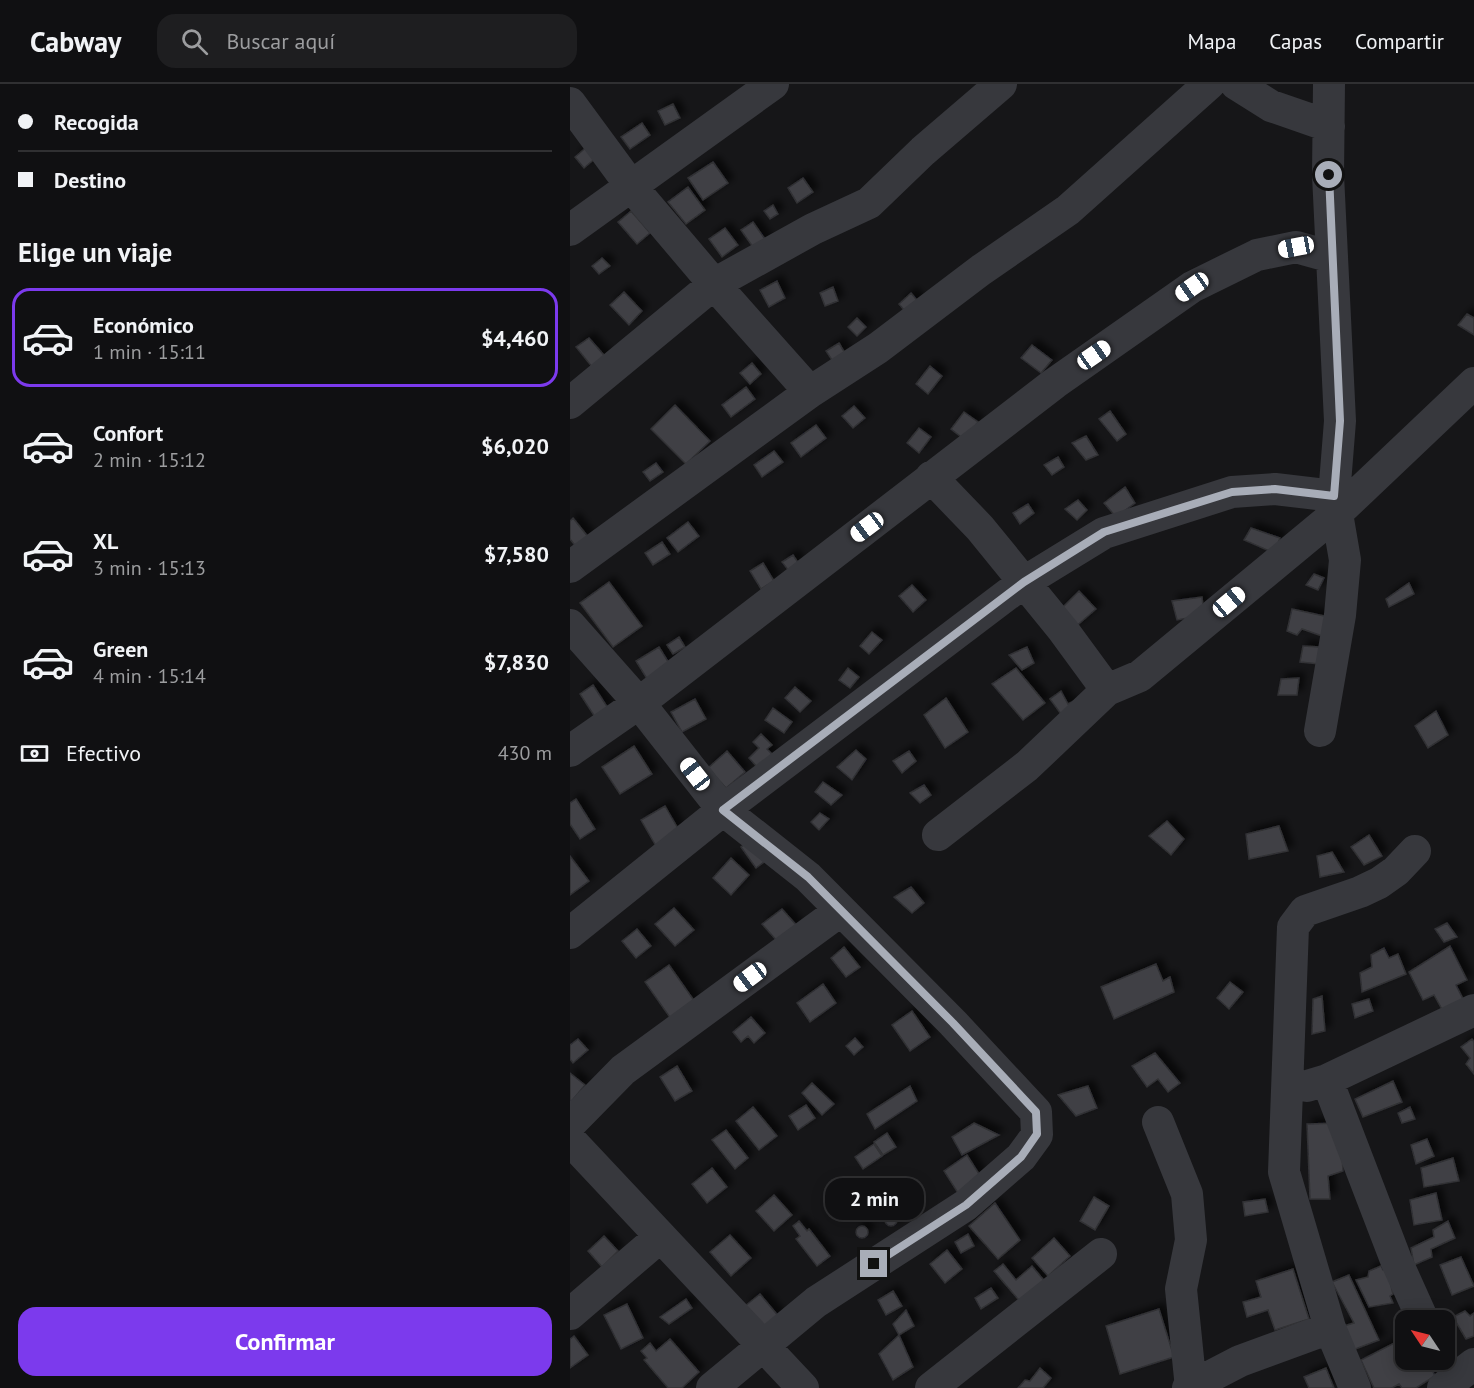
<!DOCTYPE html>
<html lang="es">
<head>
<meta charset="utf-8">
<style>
  :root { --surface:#101012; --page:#1e1e20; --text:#f1f3f6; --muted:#9c9d9f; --line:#303032; --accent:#7c3aed }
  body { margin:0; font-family:"PT Sans",sans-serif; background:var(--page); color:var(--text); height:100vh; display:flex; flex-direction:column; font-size:22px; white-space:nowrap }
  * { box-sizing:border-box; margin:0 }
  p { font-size:20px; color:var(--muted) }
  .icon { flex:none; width:33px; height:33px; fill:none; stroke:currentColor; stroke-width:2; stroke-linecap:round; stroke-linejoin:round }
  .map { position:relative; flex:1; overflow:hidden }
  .panel { display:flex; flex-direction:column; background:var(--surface); width:570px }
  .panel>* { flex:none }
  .top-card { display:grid; align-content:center; height:132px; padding:0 18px; background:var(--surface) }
  .needle { width:39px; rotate:305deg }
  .fabs { position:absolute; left:825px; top:1226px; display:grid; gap:12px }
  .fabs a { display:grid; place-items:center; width:60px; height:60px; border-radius:12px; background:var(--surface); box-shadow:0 3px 15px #0003,0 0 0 2px var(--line); font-size:30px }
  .end { position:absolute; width:27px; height:27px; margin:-14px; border:8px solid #a8adb8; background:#111; box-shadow:0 0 0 3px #111 }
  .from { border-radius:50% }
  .bubble { position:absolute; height:42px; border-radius:18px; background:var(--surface); box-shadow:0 3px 15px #0003,0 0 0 2px var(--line); font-size:20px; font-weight:700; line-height:42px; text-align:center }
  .car { position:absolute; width:18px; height:36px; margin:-18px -9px; border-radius:8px; box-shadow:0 0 4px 2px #0007; background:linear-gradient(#fff 24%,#345 0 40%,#fff 0 76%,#345 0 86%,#fff 0) }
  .top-card b { display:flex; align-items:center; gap:21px; height:57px; font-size:22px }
  .top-card b+b { border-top:2px solid var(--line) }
  .top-card i { width:15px; height:15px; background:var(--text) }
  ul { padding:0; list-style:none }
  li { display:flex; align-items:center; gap:18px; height:99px; margin:0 12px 9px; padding:0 6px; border:3px solid transparent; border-radius:18px }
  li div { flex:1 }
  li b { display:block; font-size:22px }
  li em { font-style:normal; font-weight:700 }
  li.on { border-color:var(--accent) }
  li>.icon { width:54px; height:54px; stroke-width:1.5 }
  h2 { padding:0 18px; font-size:27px; line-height:72px }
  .pay { display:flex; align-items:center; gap:15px; height:66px; padding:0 18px; font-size:22px }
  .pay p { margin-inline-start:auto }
  .button { display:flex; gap:12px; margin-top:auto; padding:12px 18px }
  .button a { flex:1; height:69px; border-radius:18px; background:var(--accent); color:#fff; font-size:24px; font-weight:700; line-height:69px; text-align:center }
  header { display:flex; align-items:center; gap:36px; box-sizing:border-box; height:84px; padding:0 30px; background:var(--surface); border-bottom:2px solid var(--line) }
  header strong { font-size:28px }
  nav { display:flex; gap:33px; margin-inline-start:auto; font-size:21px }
  .search { width:420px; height:54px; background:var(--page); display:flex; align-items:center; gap:15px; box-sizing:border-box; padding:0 21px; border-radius:18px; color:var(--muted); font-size:22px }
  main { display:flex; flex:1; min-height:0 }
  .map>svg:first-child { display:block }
  .building { fill:#404145; stroke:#303034; stroke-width:1.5; filter:url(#shadow) }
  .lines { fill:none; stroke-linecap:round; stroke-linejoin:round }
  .minor { stroke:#37383d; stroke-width:32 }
  .route { stroke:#a8adb8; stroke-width:8 }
</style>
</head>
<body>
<header>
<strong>Cabway</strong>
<div class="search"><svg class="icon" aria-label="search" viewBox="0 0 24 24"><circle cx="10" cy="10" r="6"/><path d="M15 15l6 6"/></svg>Buscar aquí</div>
<nav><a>Mapa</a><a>Capas</a><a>Compartir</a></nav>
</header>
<main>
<section class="panel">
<div class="top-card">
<b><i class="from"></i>Recogida</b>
<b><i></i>Destino</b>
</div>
<h2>Elige un viaje</h2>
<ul>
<li class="on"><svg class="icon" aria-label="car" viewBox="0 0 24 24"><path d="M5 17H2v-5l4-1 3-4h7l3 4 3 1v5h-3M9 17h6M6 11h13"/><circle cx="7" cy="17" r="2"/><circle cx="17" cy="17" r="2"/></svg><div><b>Económico</b><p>1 min · 15:11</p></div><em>$4,460</em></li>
<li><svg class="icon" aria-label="car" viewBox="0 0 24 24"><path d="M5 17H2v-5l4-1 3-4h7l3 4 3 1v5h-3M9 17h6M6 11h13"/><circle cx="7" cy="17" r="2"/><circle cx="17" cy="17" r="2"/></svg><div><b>Confort</b><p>2 min · 15:12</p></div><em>$6,020</em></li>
<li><svg class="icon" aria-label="car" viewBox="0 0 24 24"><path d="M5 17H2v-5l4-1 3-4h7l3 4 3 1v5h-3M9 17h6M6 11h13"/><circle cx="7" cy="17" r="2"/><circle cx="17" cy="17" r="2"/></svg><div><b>XL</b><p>3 min · 15:13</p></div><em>$7,580</em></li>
<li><svg class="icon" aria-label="car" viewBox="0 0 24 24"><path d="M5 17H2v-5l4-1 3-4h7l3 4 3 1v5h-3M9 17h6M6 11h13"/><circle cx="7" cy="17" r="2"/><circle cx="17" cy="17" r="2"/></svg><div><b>Green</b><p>4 min · 15:14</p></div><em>$7,830</em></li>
</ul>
<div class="pay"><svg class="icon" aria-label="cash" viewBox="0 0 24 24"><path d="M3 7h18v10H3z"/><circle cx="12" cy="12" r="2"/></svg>Efectivo<p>430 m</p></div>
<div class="button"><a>Confirmar</a></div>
</section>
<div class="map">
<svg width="904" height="1304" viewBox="0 0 904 1304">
  <defs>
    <filter id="shadow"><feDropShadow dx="5.5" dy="-5.5" stdDeviation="3" flood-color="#0009"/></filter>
  </defs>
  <rect width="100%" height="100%" fill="#161618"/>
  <path class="building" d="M103,20L110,34L95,41L88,27Z
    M72,39L80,51L60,65L51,53Z
    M19,61L28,72L14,84L5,73Z
    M143,78L158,99L133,116L118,94Z
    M233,94L243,108L227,119L218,104Z
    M118,103L135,126L116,140L98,118Z
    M203,121L208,130L200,135L194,127Z
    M61,127L80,149L67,160L48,138Z
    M183,138L197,158L185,166L171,146Z
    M155,144L168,161L152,173L139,155Z
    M32,174L40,182L29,190L22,182Z
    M207,197L215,214L199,223L190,206Z
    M263,203L268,217L255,222L250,209Z
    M54,208L72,227L59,241L40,221Z
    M341,209L351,221L339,232L329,220Z
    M897,230L904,234V251L888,241Z
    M287,234L296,243L287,252L278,243Z
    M19,254L40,278L27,289L6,263Z
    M269,259L276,271L264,279L256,267Z
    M462,261L482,276L471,289L451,274Z
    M182,279L191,290L180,300L170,289Z
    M360,282L372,292L358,310L346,300Z
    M176,303L185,315L161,333L152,321Z
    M105,321L140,357L116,380L81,345Z
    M284,322L295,334L283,344L272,332Z
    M540,327L556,350L547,357L529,335Z
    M394,328L408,338L395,356L381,345Z
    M246,341L256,354L231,373L221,359Z
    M349,344L361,353L349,369L337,359Z
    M516,352L528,371L516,376L502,359Z
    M204,367L213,378L192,393L184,381Z
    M488,373L494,383L482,391L474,381Z
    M86,379L93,388L80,397L73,388Z
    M555,403L565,419L546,433L534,419Z
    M508,416L517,426L507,436L495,425Z
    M458,420L464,429L450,440L443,429Z
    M3,434L19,454L7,464L0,455V437Z
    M118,438L129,452L108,468L97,454Z
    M681,444L710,454L704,469L674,456Z
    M92,458L100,470L83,481L75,469Z
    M223,471L229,480L219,487L212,478Z
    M193,479L204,497L191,505L180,487Z
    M744,490L754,494L748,506L736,501Z
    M39,498L72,542L43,563L10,519Z
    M839,499L844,510L819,523L816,515Z
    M342,501L356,516L343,528L329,512Z
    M509,507L526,525L503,545L488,528Z
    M632,513L634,531L607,536L602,517Z
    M722,525L759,533L752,552L732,545L727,551L717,547Z
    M302,548L312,556L299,570L290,562Z
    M109,553L115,563L103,570L97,561Z
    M733,562L750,563L749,580L730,578Z
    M89,563L102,584L79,598L66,577Z
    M457,563L464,579L452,586L439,571Z
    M278,584L289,593L280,604L269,596Z
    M446,584L475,619L453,636L422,600Z
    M729,594L727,611H708L711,595Z
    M23,601L38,624L25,633L10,610Z
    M225,603L241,617L230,628L215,614Z
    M491,607L498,620L504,617L496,637L480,615Z
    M376,614L398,648L375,664L354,631Z
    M125,615L136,635L112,648L101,628Z
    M203,624L222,638L214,649L195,636Z
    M866,627L878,651L858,664L845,642Z
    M191,650L202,661L197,665L204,672L189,685L179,674L189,664L183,658Z
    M64,662L82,690L50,710L32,683Z
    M286,666L296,675L282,696L267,683Z
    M157,667L175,688L156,704L138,684Z
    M339,667L346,677L332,689L323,677Z
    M253,698L272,711L261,721L245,708Z
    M354,701L361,711L350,719L340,709Z
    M6,715L25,745L10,755L0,740V719Z
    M95,722L110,748L86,762L71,736Z
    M250,729L259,735L249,746L241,738Z
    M597,737L614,755L601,771L579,752Z
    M709,742L718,767L679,775L676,750Z
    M799,751L812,772L794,781L781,763Z
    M179,757L194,778L186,784L171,763Z
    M762,768L774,788L750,793L747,772Z
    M0,772L19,797L0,811Z
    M161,774L179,791L161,811L143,794Z
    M341,803L354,819L342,829L324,813Z
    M104,824L124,846L105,862L85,840Z
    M212,825L228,843L208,858L192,840Z
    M877,839L887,853L874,858L865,845Z
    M67,845L81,862L66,874L52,857Z
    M880,862L897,896L886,901L894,917L873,927L864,911L853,916L839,888Z
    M274,863L290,883L276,893L261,874Z
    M814,864L819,874L828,870L836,890L792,908L790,889L802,883L801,871Z
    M586,880L593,897L600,893L604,908L544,935L531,903Z
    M99,881L130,925L106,942L75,898Z
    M660,898L673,908L659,925L647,914Z
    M253,900L266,919L240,938L227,919Z
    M752,912L755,947L742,950L743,915Z
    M799,915L803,927L785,934L782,920Z
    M342,927L360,953L340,967L322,941Z
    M181,933L195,949L184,959L178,952L171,958L163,948Z
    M285,954L293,963L284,971L276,962Z
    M8,955L18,966L3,979L0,975V961Z
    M902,955L904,958V990L896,980L900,974L891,963Z
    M585,969L610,999L598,1008L588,995L577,1003L562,982Z
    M107,982L122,1007L105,1017L90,993Z
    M0,989L15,1001L0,1019Z
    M823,997L832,1018L793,1033L785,1015Z
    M242,999L264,1020L252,1031L232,1009Z
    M340,1002L347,1017L305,1045L297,1030Z
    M518,1002L527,1024L506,1032L488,1011Z
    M236,1021L245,1034L228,1046L219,1032Z
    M183,1023L207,1052L189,1066L166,1037Z
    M840,1023L845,1035L832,1039L828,1029Z
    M404,1039L429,1051L392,1071L382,1053Z
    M770,1039L773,1087L758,1092L760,1115H740L737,1040Z
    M156,1046L178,1074L165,1085L142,1056Z
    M317,1049L326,1063L313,1071L304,1058Z
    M857,1055L864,1072L846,1080L841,1061Z
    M304,1060L312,1072L293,1085L285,1073Z
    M397,1071L411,1093L388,1109L374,1087Z
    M883,1074L889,1097L854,1103L851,1084Z
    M142,1084L157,1103L137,1119L122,1100Z
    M866,1109L872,1136L844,1141L840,1116Z
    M204,1111L222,1131L204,1147L186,1127Z
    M524,1113L539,1122L525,1146L510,1137Z
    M695,1115L698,1128L675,1132L673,1118Z
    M425,1119L450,1156L428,1175L399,1142Z
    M315 1136a6 6 0 1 1 12 0a6 6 0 1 1-12 0Z
    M229,1137L237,1147L239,1145L260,1172L247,1182L226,1155L230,1152L223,1142Z
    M878,1137L885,1154L861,1165L862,1173L844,1181L841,1164L864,1153L863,1146Z
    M286 1148a6 6 0 1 1 12 0a6 6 0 1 1-12 0Z
    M398,1150L404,1162L391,1169L385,1158Z
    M160,1151L181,1174L161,1192L140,1168Z
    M34,1152L48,1167L32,1183L18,1167Z
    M484,1154L500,1172L478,1192L462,1174Z
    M377,1166L392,1185L375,1199L360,1180Z
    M891,1173L904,1202L882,1211L870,1181Z
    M433,1180L446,1196L462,1182L477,1200L453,1221L424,1187Z
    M811,1182L813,1186L817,1185L823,1210L820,1212L823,1219L799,1223L786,1196L798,1193L799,1187Z
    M723,1185L739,1235L705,1246L698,1226L677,1233L673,1218L691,1213L686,1197Z
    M779,1191L809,1256L780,1267L770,1243L784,1239L762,1198Z
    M421,1204L428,1214L411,1225L405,1214Z
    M323,1207L332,1222L316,1231L308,1216Z
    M190,1210L210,1234L195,1246L175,1222Z
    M116,1215L122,1224L99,1240L90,1233Z
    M57,1220L73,1254L51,1265L34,1231Z
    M589,1225L604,1273L550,1290L536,1242Z
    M336,1226L344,1242L329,1251L323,1240Z
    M895,1227L900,1232L904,1229V1252L896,1255L883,1233Z
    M329,1251L343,1283L323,1296L309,1270Z
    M4,1252L18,1271L0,1284V1255Z
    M836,1253V1275H857L865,1292L846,1304H832L829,1300L822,1304H804L791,1276Z
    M100,1255L129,1288L112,1304H98L74,1276L77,1274L71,1267L80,1259L86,1267Z
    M470,1284L481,1294L473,1304H448L455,1296L460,1297Z
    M756,1284L764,1304H739L734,1293Z"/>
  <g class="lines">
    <path class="minor" d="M666,0L701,22L759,42
      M0,19L61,102L144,200L240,308
      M0,146L203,0
      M0,319L144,200L243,145L299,119L353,67L431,0
      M361,393L410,444L493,546L537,606
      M0,483L240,308L308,264L411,186L498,126L639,0
      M0,541L69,619L153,726L238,793L383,939L466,1028L467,1051L451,1073L396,1121L246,1218L142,1304
      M750,647L770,531L775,476L764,412L770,337L758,91L759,0
      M0,667L69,619L485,299L622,203L687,171L726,163L762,173
      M368,751L457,682L537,606L570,592L767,429L904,299
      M0,849L153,726L454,498L534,449L662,408L705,405L764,412
      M757,996L826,1176L853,1236
      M737,1002L757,996L904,926
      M588,1038L617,1110L621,1156L611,1205L621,1304
      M0,1040L53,986L270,827
      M0,1056L233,1304
      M0,1230L90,1153
      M361,1304L531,1170
      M618,1304L670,1277L760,1244
      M785,1304L760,1244L714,1088L723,843L735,827L790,808L809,799L826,787L845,767
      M873,1304L904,1280"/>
  </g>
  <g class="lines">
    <path class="route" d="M304,1180L396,1121L451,1073L467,1050L466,1028L383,939L238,793L153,726L454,498L534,448L662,408L705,405L764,412L770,337L759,91"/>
  </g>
</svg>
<div class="fabs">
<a><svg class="needle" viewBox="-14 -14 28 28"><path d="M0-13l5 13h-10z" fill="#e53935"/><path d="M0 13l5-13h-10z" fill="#9c9d9f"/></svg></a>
</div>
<i class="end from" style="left:759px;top:91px"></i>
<i class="end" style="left:304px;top:1180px"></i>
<div class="bubble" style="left:255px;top:1094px;width:99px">2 min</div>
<i class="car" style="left:726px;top:163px;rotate:259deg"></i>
<i class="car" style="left:622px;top:203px;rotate:235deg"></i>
<i class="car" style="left:524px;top:271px;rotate:55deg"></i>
<i class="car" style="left:297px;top:443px;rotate:233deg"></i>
<i class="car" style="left:659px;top:518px;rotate:50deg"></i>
<i class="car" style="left:125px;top:690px;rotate:322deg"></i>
<i class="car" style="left:180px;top:893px;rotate:233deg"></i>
</div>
</main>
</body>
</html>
